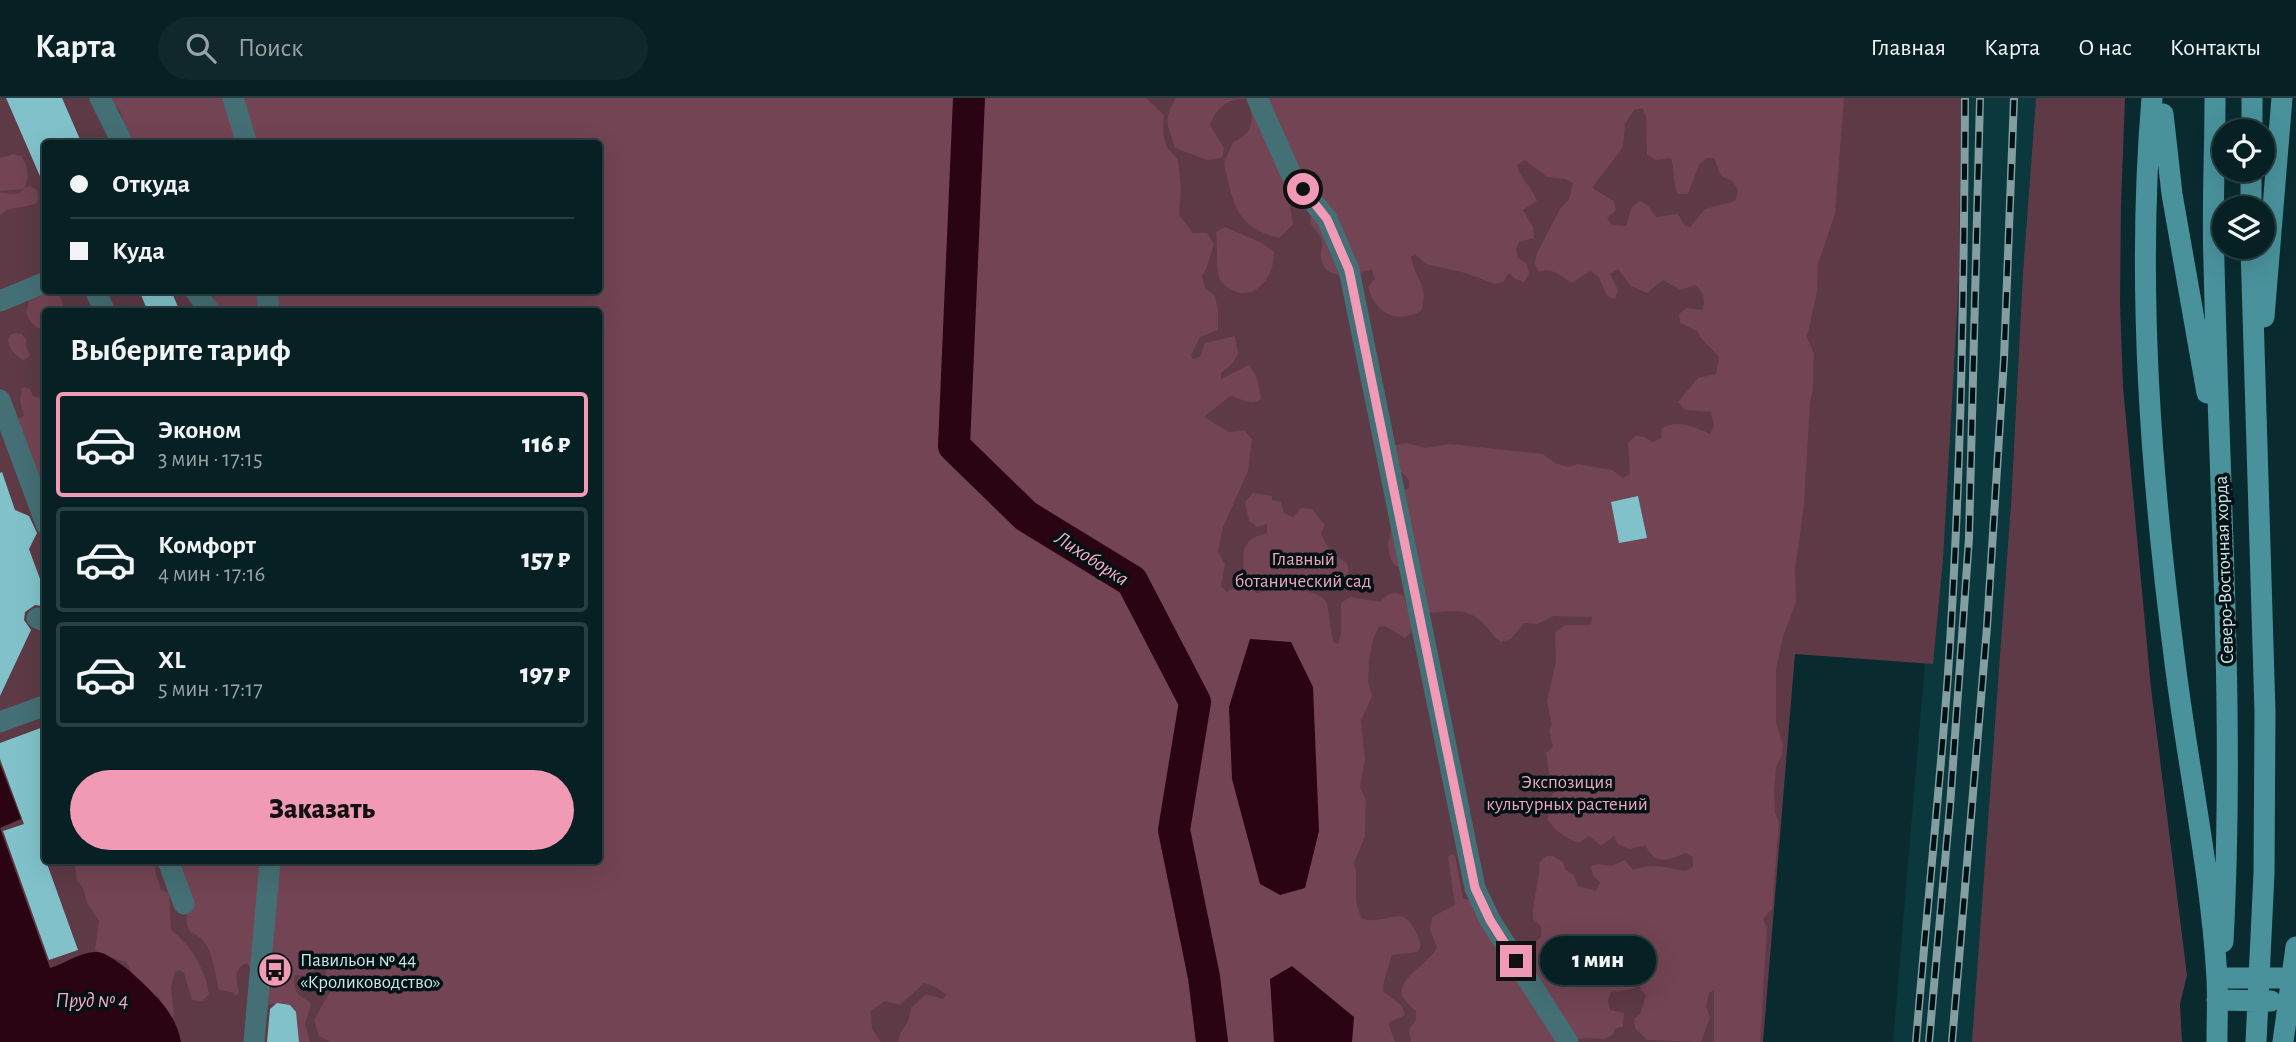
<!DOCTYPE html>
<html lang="ru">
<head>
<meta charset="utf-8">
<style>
  :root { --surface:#072023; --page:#10282b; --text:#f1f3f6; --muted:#98a3a6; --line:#283e41; --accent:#f09ab6 }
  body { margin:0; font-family:"Alegreya Sans",sans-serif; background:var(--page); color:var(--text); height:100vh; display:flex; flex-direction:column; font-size:26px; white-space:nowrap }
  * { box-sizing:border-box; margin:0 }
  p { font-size:23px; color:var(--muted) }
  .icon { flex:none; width:38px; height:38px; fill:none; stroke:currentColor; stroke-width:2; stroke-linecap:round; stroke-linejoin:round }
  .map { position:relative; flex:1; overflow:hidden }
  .drawer { position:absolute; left:42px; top:210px; width:560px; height:556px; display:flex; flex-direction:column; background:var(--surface); border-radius:7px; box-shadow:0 7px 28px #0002,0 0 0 2px var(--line) }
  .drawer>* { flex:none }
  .banner { position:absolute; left:42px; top:42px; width:560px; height:154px; border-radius:7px; box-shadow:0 7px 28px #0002,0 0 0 2px var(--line); display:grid; align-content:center; height:154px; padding:0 28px; background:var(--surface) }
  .tools { position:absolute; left:2212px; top:21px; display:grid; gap:14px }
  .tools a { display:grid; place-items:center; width:63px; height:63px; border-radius:50%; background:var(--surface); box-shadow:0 7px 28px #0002,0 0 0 2px var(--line); font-size:35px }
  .end { position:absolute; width:32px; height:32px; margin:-16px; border:9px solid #f09ab6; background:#111; box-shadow:0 0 0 4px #111 }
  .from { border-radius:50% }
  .bubble { position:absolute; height:49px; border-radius:24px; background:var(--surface); box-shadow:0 7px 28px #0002,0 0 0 2px var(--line); font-size:23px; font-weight:800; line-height:49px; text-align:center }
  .banner b { display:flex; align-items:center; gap:24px; height:66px; font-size:26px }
  .banner b+b { border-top:2px solid var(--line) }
  .banner i { width:18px; height:18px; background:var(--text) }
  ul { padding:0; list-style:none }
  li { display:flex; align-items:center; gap:21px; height:105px; margin:0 14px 10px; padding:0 14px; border:4px solid var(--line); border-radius:7px }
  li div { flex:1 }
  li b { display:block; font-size:26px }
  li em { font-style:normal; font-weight:800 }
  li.active { border-color:var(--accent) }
  li>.icon { width:63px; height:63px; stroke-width:1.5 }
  h2 { padding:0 28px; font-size:32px; line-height:84px }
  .button { display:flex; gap:14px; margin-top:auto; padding:14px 28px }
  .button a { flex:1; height:80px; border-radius:42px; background:var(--accent); color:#111; font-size:28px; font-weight:800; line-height:80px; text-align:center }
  header { display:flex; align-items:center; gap:42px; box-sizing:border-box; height:98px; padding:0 35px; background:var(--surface); border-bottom:2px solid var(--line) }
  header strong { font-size:33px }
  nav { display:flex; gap:38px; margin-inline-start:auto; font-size:24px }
  .search { width:490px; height:63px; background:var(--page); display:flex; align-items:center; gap:18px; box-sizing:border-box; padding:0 24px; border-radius:38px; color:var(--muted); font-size:26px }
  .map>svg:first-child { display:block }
  .built { fill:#0b383d }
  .green { fill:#5d3a45; fill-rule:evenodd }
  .forest { fill:#734453; fill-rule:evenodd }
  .water { fill:#2b0414 }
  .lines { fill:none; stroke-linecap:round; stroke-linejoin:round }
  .river { stroke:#2b0414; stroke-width:32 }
  .building { fill:#81c2ca }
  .minor { stroke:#446f74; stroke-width:21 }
  .major { stroke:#49929b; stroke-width:21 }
  .rail-casing { stroke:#829ea1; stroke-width:8 }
  .rail { stroke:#021214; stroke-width:5; stroke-dasharray:16; stroke-linecap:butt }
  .route { stroke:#f09ab6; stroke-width:9 }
  .labels { text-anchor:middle; stroke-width:7; stroke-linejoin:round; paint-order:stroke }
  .park-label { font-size:19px; fill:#f2a4bc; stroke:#021214 }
  .street-label { font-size:19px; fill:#cde4e7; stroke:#021214 }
  .poi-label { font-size:19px; fill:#cde4e7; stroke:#021214; text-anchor:start }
  .water-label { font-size:21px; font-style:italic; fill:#faabc4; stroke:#021214 }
</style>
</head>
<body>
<header>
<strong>Карта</strong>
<div class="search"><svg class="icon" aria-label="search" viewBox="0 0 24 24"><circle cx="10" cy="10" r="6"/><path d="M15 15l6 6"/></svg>Поиск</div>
<nav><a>Главная</a><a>Карта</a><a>О нас</a><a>Контакты</a></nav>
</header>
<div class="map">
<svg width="2296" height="944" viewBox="0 0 2296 944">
  <rect width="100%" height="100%" fill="#092b2f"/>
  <path class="built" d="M1949,0H2036L2023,174L2003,552L1973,944H1893L1940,387Z"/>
  <path class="green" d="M0,0H1961L1959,180L1943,461L1933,566L1795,556L1763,944H0ZM46,46H598V192H46ZM46,214H598V763H46Z
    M2036,0H2125L2121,107L2120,204L2123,289L2151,590L2187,877L2180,906L2182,944H1972L2011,406L2023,174Z"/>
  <path class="forest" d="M110,0H959L958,4L962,8L970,0H1146L1164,17L1163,36L1167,49L1178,62L1181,90L1179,117L1193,135H1207L1214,146L1206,172L1202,177L1205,190L1215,198L1218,212V232L1200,239L1191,257L1193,261L1200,259L1205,245L1235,238L1238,256L1232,266L1221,275V281L1249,267C1258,278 1259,287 1261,301C1251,309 1241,300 1230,298L1204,319L1229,334L1244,332L1252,341L1248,373L1223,429L1218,454L1225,466L1221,488L1227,494L1236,489L1250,488L1257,495L1279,490L1307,493L1321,498L1327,505L1333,544L1338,546L1341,535V505L1350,499L1380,504C1389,496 1393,492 1404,498C1406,511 1413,520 1412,533L1405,540L1385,528L1379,529L1373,541L1369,563L1368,584L1372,598L1361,623L1365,661L1360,689L1366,702L1365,738L1354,765L1356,774V803L1361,820C1390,831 1404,795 1421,847L1418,854L1392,857L1384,883L1383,893L1402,908L1405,917L1388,925L1395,944H1352L1353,919L1273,941L1274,944H898C900,929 910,928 911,910L926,896L943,901L946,897L936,889L924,885L900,907L885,903L871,913L872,931L881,944H330L319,938L314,922L331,892L325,872L316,871L307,878L295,877C293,891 296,898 309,903L311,907L305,926L310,944H287L277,906L251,908L247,901L249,890L263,887L274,891L277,889L272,877L264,880L253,875L247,865C232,871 237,883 239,896L234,898V895L219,892C214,874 213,840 191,835L187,828L186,813L167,763H598V214H267L258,208V213H213L215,205L212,193L598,192V46L131,45L124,28L121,14Z
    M1176,0H1844L1835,116L1818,166L1817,194L1807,239L1814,256L1813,292L1810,304L1804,407L1795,472L1796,504L1783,539L1776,571V625L1783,647L1782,657L1776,669L1774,695L1775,715L1779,724L1772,811L1763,821L1767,831L1760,944H1714V892L1709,895L1706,908L1710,919L1701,944L1647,942L1635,930L1634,921L1640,916L1646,898L1639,888L1632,891L1611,894L1608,903L1610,912L1624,915L1623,929L1616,930L1612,937L1605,941L1586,940L1558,944H1411L1409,932L1416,922V913C1413,910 1406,905 1403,900C1394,881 1430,866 1437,849L1430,832L1432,819L1455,807L1448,759L1451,756L1455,757L1463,801L1481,803L1521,856L1541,839V828L1533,821C1532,803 1540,784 1539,765L1546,758H1553L1563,764L1566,772L1574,777L1578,788L1596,793L1600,784L1593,778L1591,768L1598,766L1611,768L1625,762L1633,772C1651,764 1667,770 1685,773L1693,769V759L1685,755C1669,763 1652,767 1646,747L1629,751L1618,746L1614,738L1601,748L1589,738L1578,745C1564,739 1555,733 1547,721L1551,713L1549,700L1556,693L1550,681L1546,655L1553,649L1549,632L1552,627L1547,603L1556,563L1555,534L1566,527H1591L1592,519L1554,518L1537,526L1524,525L1511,541L1501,544C1492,538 1489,530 1481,523C1463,508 1447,515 1426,515L1401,471L1393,466L1389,455L1388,446L1400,394L1409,390V382L1403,375L1393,374L1394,347L1407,345L1426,350L1450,346L1543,356L1555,365L1568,369L1578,366L1612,372L1623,380L1630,376L1628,344L1636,338L1644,339L1653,344L1661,340L1662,330C1677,321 1695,329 1710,336L1714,328L1711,314L1685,312L1678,304L1698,280L1716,276L1719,259L1702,241L1697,233L1680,225L1679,216L1686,210L1703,212C1705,201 1704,195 1695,187L1681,192L1663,182L1647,195L1631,188L1618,171L1610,176L1618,192L1615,201L1607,198L1599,180L1590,173L1572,185C1559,178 1554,169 1539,174L1535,166L1536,157L1560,111L1569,101L1573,85L1565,81L1547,79L1525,62L1517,67C1520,81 1532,89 1537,103L1523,112L1533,129L1534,140L1519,144L1516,151L1518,160L1527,166L1529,176L1524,184L1515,181L1509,175L1503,184L1495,186L1465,175L1426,166L1415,156L1411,159C1414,180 1430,188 1421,213C1396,226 1376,216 1368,189L1375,181L1372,172L1364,173L1358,179C1341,178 1319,178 1321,155C1321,149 1323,151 1322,144C1321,137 1314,131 1310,125L1311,117L1307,100L1297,102L1290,108L1293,127L1279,140C1235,129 1233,105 1224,65L1233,44C1254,34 1255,22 1247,1C1227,0 1217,9 1210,27L1224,50L1222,60L1207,62L1175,50C1168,27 1162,23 1176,0ZM1642,10L1646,18L1647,56L1655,62L1671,60C1675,72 1672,85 1678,96H1688L1699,67L1706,60H1714L1721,78L1733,83L1738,92L1735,103L1705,111L1690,129L1685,128L1678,116L1656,119L1648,108L1640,103L1632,109L1626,128L1612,127L1607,120L1616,112L1614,103L1592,90L1623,49L1625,26L1634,12Z
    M13,56L21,58C28,66 30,81 24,90L30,88L37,92L38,102L36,106L7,112L0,117V95C10,94 17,100 24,91L0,93V60Z
    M1225,129L1262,145L1274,154C1275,186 1244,211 1221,183C1215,176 1218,146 1216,134Z
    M56,194L61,200L64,213L46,214L45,230C34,232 31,224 26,215L29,203L47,195Z
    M16,235L22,236L26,241V248L30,257L24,263C16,258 4,247 10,237Z
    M25,289L30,291L33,298L43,301L45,299V406L10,324L24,318L20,301L22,290Z
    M1253,395L1272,398V402L1281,404L1284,415L1293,419L1301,410L1312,411L1325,427L1321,435C1326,448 1334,458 1347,465L1349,476L1345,489L1336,493L1320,488L1259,484L1244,476C1242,452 1242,441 1267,435V426L1257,429L1249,423L1245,404Z
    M74,763H156L155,773L161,792L169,795L171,832C190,846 206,872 209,896L202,903L192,902L184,875L179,872L175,874L171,889L174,918L166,922L161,915L160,900L156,898L147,901L126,864L99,856L95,851L99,823L87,805L83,790L77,783Z"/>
  <path class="water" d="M1250,541L1291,544L1313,589L1319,733L1305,790L1280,797L1260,786L1232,681L1229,609Z
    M0,666L21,721L0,730L50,870C64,866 82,853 97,854C113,854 155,895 165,909C173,919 179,932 181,944H0Z
    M1292,868L1354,919L1352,944H1274L1270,881Z"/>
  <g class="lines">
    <path class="river" d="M969,0L954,348L1026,418L1132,483L1195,604L1174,732L1204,879L1212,944"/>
  </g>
  <path class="building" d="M6,0H62L82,46H46V92Z
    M139,192H171L180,214H148Z
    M2,374L15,412L29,418L37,435L29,451L40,481L46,484V502L42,508L35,507L25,514L24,522L31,532L0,598V375Z
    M1638,398L1647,440L1619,445L1611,404Z
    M46,628V763L78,852L49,862L3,733L24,726L0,661V645Z
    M277,905L290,907L296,914L299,944H267L270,911Z"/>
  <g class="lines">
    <path class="minor" d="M100,0L123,46
      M233,0L247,46
      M1257,0L1291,76L1327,121L1349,172L1475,790L1490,822L1568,944
      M95,192L105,214
      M195,192L210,214
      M267,192L269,214
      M0,203L46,184
      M0,302L46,426
      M37,520L46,524
      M0,624L46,607
      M168,763L184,806
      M254,944L270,763"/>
    <path class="major" d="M2152,0C2136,188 2151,379 2175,565C2188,670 2211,775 2217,880C2218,902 2217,923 2217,944
      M2215,0C2215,55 2212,110 2214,165C2219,391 2235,617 2223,844
      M2163,16L2172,96L2207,295
      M2252,33V0
      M2251,110V72
      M2251,149L2265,614L2264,775L2256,944
      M2264,219L2282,0
      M2217,880H2296
      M2217,902L2271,903
      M2283,944L2296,849"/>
    <g class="rail-casing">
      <path id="rail" d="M1916,944C1926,821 1939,698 1948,576C1961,384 1964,192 1965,0
        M1929,944L1950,708L1969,440L1980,0
        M1952,944L1987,529L2004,261L2014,0"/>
    </g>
    <use href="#rail" class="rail"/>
  </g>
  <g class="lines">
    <path class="route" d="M1303,91L1327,121L1349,172L1475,790L1490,822L1516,863"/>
  </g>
  <defs>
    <g id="bus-disc" transform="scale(1.75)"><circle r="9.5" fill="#f09ab6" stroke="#021214"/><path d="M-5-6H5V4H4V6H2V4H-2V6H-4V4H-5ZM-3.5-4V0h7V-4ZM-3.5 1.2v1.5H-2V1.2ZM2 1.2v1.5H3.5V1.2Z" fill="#111"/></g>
  </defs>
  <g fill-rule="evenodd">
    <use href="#bus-disc" x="275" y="872"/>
  </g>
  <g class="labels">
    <g class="park-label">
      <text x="1303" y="467">Главный<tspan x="1303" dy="22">ботанический сад</tspan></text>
      <text x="1567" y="690">Экспозиция<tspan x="1567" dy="22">культурных растений</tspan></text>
    </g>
    <g class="street-label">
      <text transform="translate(2223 472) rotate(-92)" y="7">Северо-Восточная хорда</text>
    </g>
    <g class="poi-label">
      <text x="300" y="868">Павильон № 44<tspan x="300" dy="22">«Кролиководство»</tspan></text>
    </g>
    <g class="water-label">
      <text transform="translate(1092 460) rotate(33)" y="7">Лихоборка</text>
      <text x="92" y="909">Пруд № 4</text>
    </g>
  </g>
</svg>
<div class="tools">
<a><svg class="icon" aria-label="locate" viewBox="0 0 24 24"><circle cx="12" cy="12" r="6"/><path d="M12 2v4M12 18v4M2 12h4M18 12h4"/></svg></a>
<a><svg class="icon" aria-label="layers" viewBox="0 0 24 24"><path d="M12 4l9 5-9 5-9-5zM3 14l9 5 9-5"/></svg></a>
</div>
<i class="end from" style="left:1303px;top:91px"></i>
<i class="end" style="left:1516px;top:863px"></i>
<div class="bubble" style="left:1540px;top:838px;width:116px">1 мин</div>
<div class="banner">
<b><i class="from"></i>Откуда</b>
<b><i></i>Куда</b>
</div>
<section class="drawer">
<h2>Выберите тариф</h2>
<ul>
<li class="active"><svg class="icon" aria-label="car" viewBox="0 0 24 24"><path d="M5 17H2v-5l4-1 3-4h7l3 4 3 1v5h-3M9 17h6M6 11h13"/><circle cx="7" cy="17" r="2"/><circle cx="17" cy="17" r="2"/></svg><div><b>Эконом</b><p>3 мин · 17:15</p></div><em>116 ₽</em></li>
<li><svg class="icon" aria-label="car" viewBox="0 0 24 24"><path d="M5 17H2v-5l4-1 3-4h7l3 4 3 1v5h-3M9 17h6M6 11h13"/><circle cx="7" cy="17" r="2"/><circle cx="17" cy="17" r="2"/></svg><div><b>Комфорт</b><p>4 мин · 17:16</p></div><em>157 ₽</em></li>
<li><svg class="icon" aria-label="car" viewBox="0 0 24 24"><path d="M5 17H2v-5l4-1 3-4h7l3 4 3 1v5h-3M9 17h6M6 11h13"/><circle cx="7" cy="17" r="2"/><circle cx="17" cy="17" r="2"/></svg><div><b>XL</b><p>5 мин · 17:17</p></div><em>197 ₽</em></li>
</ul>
<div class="button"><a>Заказать</a></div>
</section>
</div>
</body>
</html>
